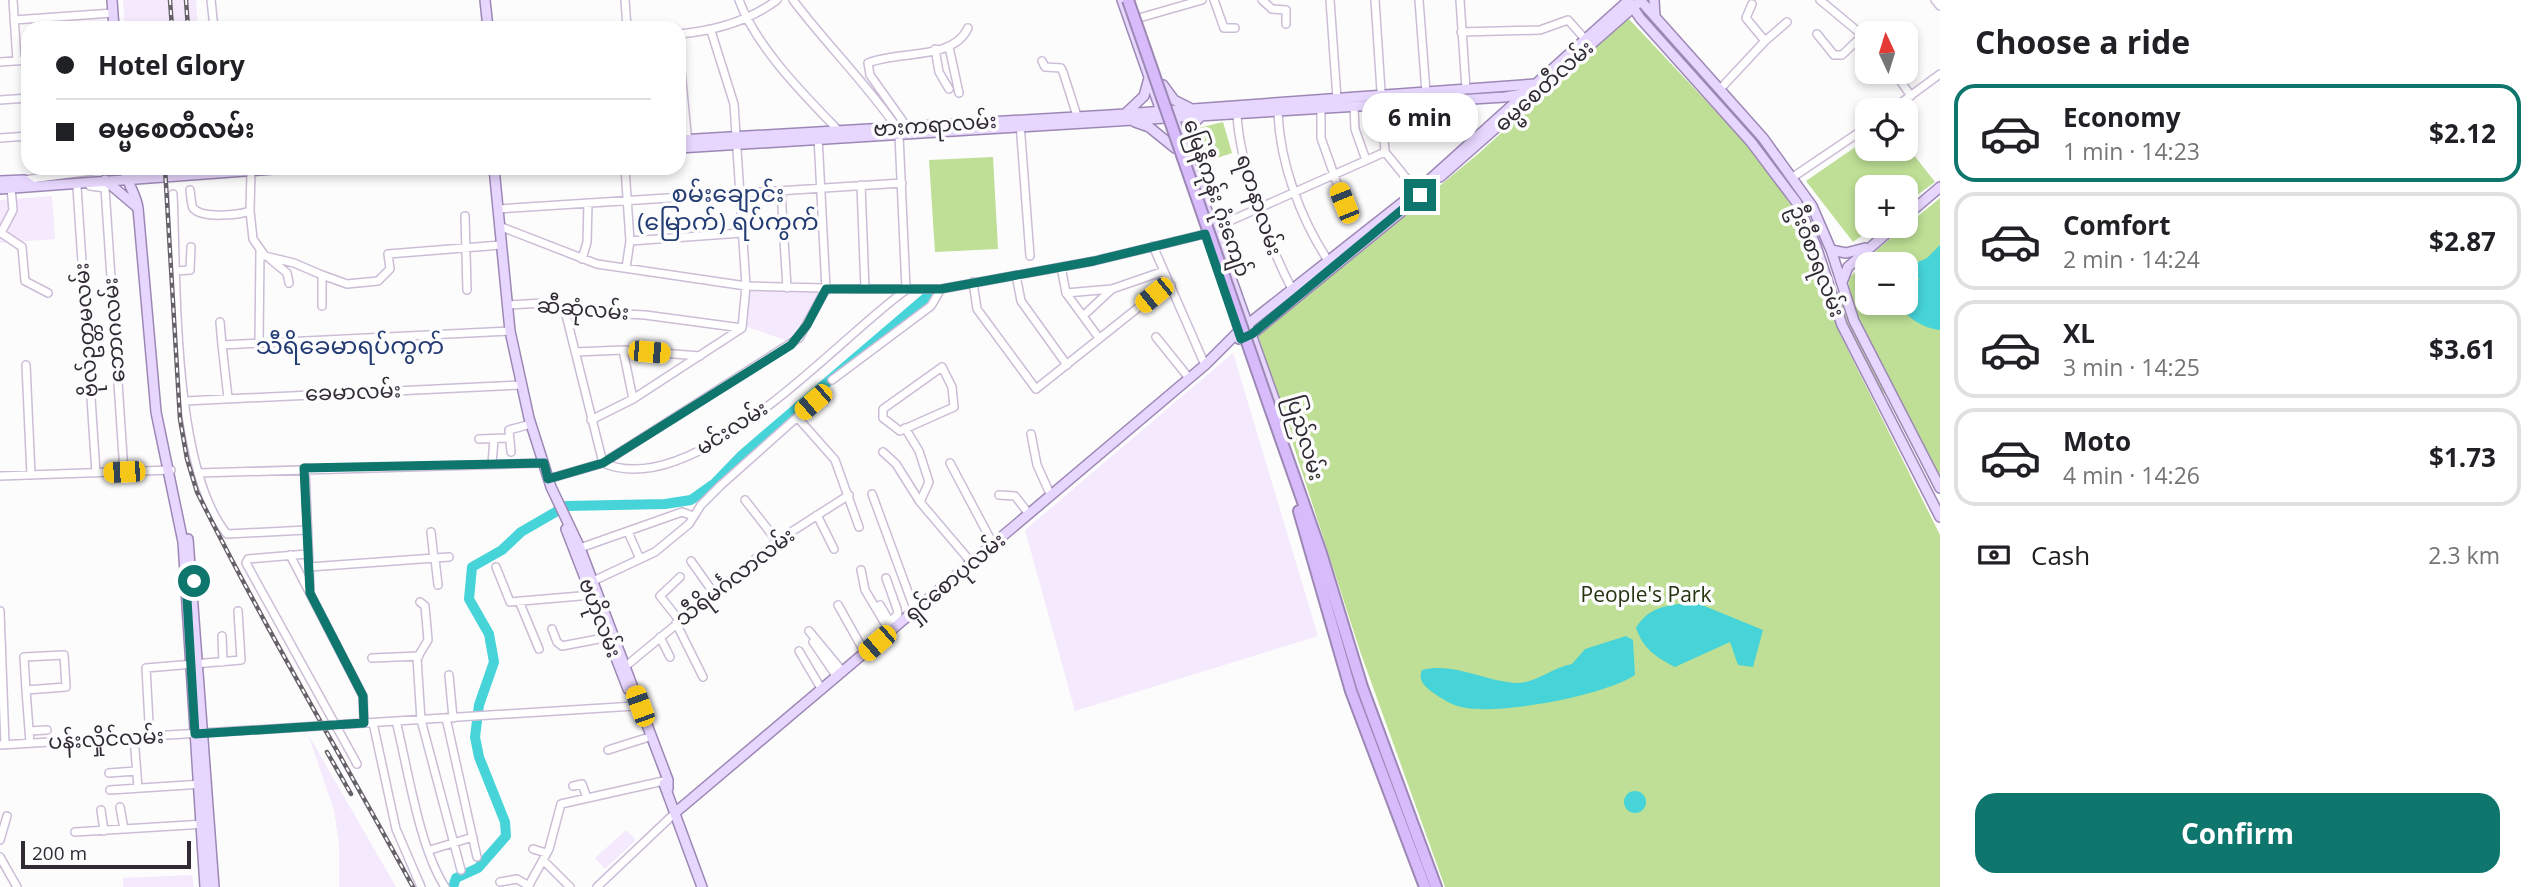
<!DOCTYPE html>
<html lang="en">
<head>
<meta charset="utf-8">
<style>
  :root { --surface:#fff; --page:#f2f2f2; --text:#202124; --muted:#757577; --line:#e0e0e0; --accent:#0f766e }
  body { margin:0; font-family:"Open Sans","Noto Sans Myanmar",sans-serif; background:var(--page); color:var(--text); height:100vh; display:flex; flex-direction:column; font-size:26px; white-space:nowrap }
  * { box-sizing:border-box; margin:0 }
  p { font-size:23px; color:var(--muted) }
  .icon { flex:none; width:38px; height:38px; fill:none; stroke:currentColor; stroke-width:2; stroke-linecap:round; stroke-linejoin:round }
  .map { position:relative; flex:1; overflow:hidden }
  .sheet { display:flex; flex-direction:column; background:var(--surface); width:595px }
  .sheet>* { flex:none }
  .hud { position:absolute; left:21px; top:21px; width:665px; height:154px; border-radius:21px; box-shadow:0 4px 10px #0003; display:grid; align-content:center; height:154px; padding:0 35px; background:var(--surface) }
  .needle { width:46px; rotate:356deg }
  .tools { position:absolute; left:1855px; top:21px; display:grid; gap:14px }
  .tools a { display:grid; place-items:center; width:63px; height:63px; border-radius:14px; background:var(--surface); box-shadow:0 4px 10px #0003; font-size:35px }
  .scale { position:absolute; left:21px; bottom:18px; width:170px; box-sizing:border-box; padding-left:7px; border:4px solid #302a34; border-top:0; font-size:19px; line-height:24px; white-space:nowrap; color:#302a34; -webkit-text-stroke:5px #fcfcfc; paint-order:stroke }
  .end { position:absolute; width:32px; height:32px; margin:-16px; border:9px solid #0f766e; background:#fff; box-shadow:0 0 0 4px #fff }
  .from { border-radius:50% }
  .bubble { position:absolute; height:49px; border-radius:21px; background:var(--surface); box-shadow:0 4px 10px #0003; font-size:23px; font-weight:700; line-height:49px; text-align:center }
  .car { position:absolute; width:21px; height:42px; margin:-21px -10px; border-radius:9px; box-shadow:0 0 5px 2px #0007; background:linear-gradient(#f5c518 24%,#345 0 40%,#f5c518 0 76%,#345 0 86%,#f5c518 0) }
  .hud b { display:flex; align-items:center; gap:24px; height:66px; font-size:26px }
  .hud b+b { border-top:2px solid var(--line) }
  .hud i { width:18px; height:18px; background:var(--text) }
  ul { padding:0; list-style:none }
  li { display:flex; align-items:center; gap:21px; height:98px; margin:0 14px 10px; padding:0 21px; border:4px solid var(--line); border-radius:21px }
  li div { flex:1 }
  li b { display:block; font-size:26px }
  li em { font-style:normal; font-weight:700 }
  li.current { border-color:var(--accent) }
  li>.icon { width:63px; height:63px; stroke-width:1.5 }
  h2 { padding:0 35px; font-size:32px; line-height:84px }
  .pay { display:flex; align-items:center; gap:18px; height:77px; padding:0 35px; font-size:26px }
  .pay p { margin-inline-start:auto }
  .button { display:flex; gap:14px; margin-top:auto; padding:14px 35px }
  .button a { flex:1; height:80px; border-radius:21px; background:var(--accent); color:#fff; font-size:28px; font-weight:700; line-height:80px; text-align:center }
  main { display:flex; flex:1; min-height:0 }
  .map>svg:first-child { display:block }
  .built { fill:#f5e9fd }
  .green { fill:#bedf95; fill-rule:evenodd }
  .water { fill:#46d4d8 }
  .lines { fill:none; stroke-linecap:round; stroke-linejoin:round }
  .river { stroke:#46d4d8; stroke-width:10 }
  .minor-casing { stroke:#ccbdd6; stroke-width:10 }
  .major-casing { stroke:#9d88b5; stroke-width:12 }
  .highway-casing { stroke:#9d88b5; stroke-width:14 }
  .minor { stroke:#fff; stroke-width:7 }
  .major { stroke:#e7d6fd; stroke-width:9 }
  .highway { stroke:#d7bbfb; stroke-width:10 }
  .rail-casing { stroke:#666169; stroke-width:4.5 }
  .rail { stroke:#fcfcfc; stroke-width:2; stroke-dasharray:5; stroke-linecap:butt }
  .minor-bridge-casing { stroke:#ccbdd6; stroke-width:10; stroke-linecap:butt }
  .highway-bridge-casing { stroke:#9d88b5; stroke-width:14; stroke-linecap:butt }
  .minor-bridge { stroke:#fff; stroke-width:7 }
  .highway-bridge { stroke:#d7bbfb; stroke-width:10 }
  .route { stroke:#0f766e; stroke-width:9 }
  .labels { text-anchor:middle; stroke-width:7; stroke-linejoin:round; paint-order:stroke }
  .street-label { font-size:21px; fill:#302a34; stroke:#fcfcfc }
  .park-label { font-size:21px; fill:#253310; stroke:#fcfcfc }
  .quarter-label { font-size:24px; fill:#243c74; stroke:#fcfcfc }
</style>
</head>
<body>
<main>
<div class="map">
<svg width="1940" height="887" viewBox="0 0 1940 887">
  <rect width="100%" height="100%" fill="#fcfcfc"/>
  <path class="built" d="M123,0H196L198,28H125Z
    M104,20V28H66V22Z
    M52,196L55,239L0,243V200Z
    M749,288L822,289L799,335L791,342L745,326Z
    M1233,353L1318,636L1075,711L1025,530Z
    M308,734L396,887H339V844L334,810Z
    M626,830L636,840L605,869L595,858Z
    M192,875L194,887H123V878Z"/>
  <path class="green" d="M1628,18L1758,156L1791,205L1840,334L1940,535V887H1445L1361,654L1258,336L1478,154Z
    M1223,122L1232,153L1199,164L1189,139L1198,128Z
    M1867,139V149H1906V145L1935,182L1906,203V187H1867V226H1875L1853,242L1806,181Z
    M993,157L998,249L935,252L929,160Z
    M1940,198V478L1865,334L1850,297L1848,279L1879,248ZM1867,264H1906V303H1867Z
    M1831,279L1886,389L1885,394L1880,392L1848,332Z"/>
  <path class="water" d="M1940,245V330C1923,328 1908,319 1897,303H1906V291L1919,280L1914,264L1927,258Z
    M1697,603L1763,630L1753,667L1738,665L1730,642L1675,667C1656,657 1644,650 1636,628C1649,605 1673,604 1697,603Z
    M1626,636L1633,640L1635,675C1604,696 1503,714 1466,708C1453,706 1442,699 1432,692C1424,686 1418,680 1422,670C1452,662 1485,681 1515,683C1535,684 1553,667 1572,664L1585,649Z
    M1624 802a11 11 0 1 1 22 0a11 11 0 1 1-22 0Z"/>
  <g class="lines">
    <path class="river" d="M453,887L456,878L478,868L506,836L505,822L479,757L475,737L479,705L494,662L489,634L469,599L472,567L502,550L521,532L566,506L665,504L691,500L715,483L742,455L928,296"/>
    <g class="minor-casing">
      <path id="minor" d="M13,0L17,61
        M211,0L214,28
        M625,0L627,28
        M739,0C756,47 805,96 839,131
        M793,0C826,44 866,83 897,128
        M1214,0L1224,28H1235
        M1262,0L1272,9L1286,10V24
        M1330,0L1337,99
        M1375,0L1385,152L1420,195
        M1419,0L1426,92
        M1460,0L1466,89
        M1820,0L1867,39
        M1935,0L1940,6
        M1139,18L1202,0
        M14,20L113,13
        M442,26L443,28
        M1461,32L1540,30L1568,20L1585,39
        M679,34C713,31 749,21 777,0
        M1817,34L1834,55H1842L1863,35
        M1765,41L1787,22
        M949,47L959,93
        M935,49L939,72L949,89
        M679,50L688,143
        M1042,61L1045,67L1061,68L1063,72L1079,122
        M0,62L28,60
        M1894,72L1911,96
        M1721,88L1765,41L1746,18L1752,4
        M0,100L28,98
        M1354,107L1355,129L1366,160
        M1321,110V138L1344,203
        M1891,110L1940,74
        M1278,113C1280,164 1301,220 1329,262
        M1237,115C1240,166 1269,246 1293,291
        M1020,123L1030,256
        M907,127L870,75L868,63C898,50 953,61 968,28
        M899,135L906,289
        M0,138L28,136
        M625,168L630,241L626,268
        M1793,177L1867,127
        M24,180L114,168
        M861,185L865,289
        M90,186L105,188L124,472
        M77,187L96,473
        M11,188L13,210L1,233L22,247L25,281L48,293
        M190,190C191,195 191,204 193,208C202,219 239,215 250,211L253,239L265,256L294,263L322,275V306
        M781,191L787,288
        M173,194C177,281 172,467 227,534L306,530
        M498,209L902,183
        M250,211L251,171
        M465,216L467,290
        M499,226L597,264L746,286L865,289H941L1094,261L1205,234
        M1214,228L1385,152
        M630,241L742,233
        M1153,246L1205,365
        M270,259L287,273L289,283
        M582,259L587,242L588,203
        M1061,267L1066,293L1099,338
        M176,271L190,270L191,247
        M322,275L347,284L378,281L390,269L388,254L501,245
        M1016,275L1021,301L1067,365
        M973,282L977,309L1036,389L1154,295L1171,285
        M1066,293L1112,289L1164,271
        M507,305L544,303L565,311L645,315L742,328
        M565,311L603,463
        M1083,316L1112,289
        M220,322L222,345
        M1156,337L1189,378
        M259,344L260,251
        M623,350L633,399
        M575,352L623,350L700,356
        M26,365L31,475
        M942,367L952,387L954,407L900,431L883,418V409Z
        M832,380L931,306L941,289
        M228,398L222,345L510,331
        M185,401L521,385
        M797,417L835,460L859,527
        M591,420L633,399L742,328L746,286L734,104L711,31
        M905,428L919,451L929,482L920,502L971,562
        M1031,434L1037,465L1051,496
        M479,439L508,438
        M511,452L509,430L531,424
        M883,452L896,464L920,502
        M603,463C695,503 838,338 906,290
        M950,463L993,544
        M492,464L494,439
        M305,468L310,589
        M198,473L543,463
        M0,476L171,470
        M548,479L603,463L799,338L826,289L818,137
        M872,494L915,611
        M999,495L1015,496L1029,514
        M745,500L777,541
        M817,515L834,549
        M431,532L434,559
        M628,532L640,559
        M580,548L682,512L693,516
        M307,554L248,559L246,563L357,764
        M290,555L363,696L364,723
        M435,559L438,585
        M691,561L713,592
        M309,567L449,557
        M496,567L510,602L592,595
        M861,570L865,590L890,632
        M886,578L897,609L898,614L890,622L895,628
        M591,582L655,552L689,524L701,505L720,486L813,403
        M519,601L539,649
        M420,602L425,606L428,640L417,658L421,720L461,870
        M838,605L865,653
        M880,605L890,622
        M0,611L5,744
        M679,620L660,596L680,577
        M676,623L703,677
        M552,629L557,642L562,646L609,637
        M809,631L843,672
        M222,636L223,662
        M660,637L670,657
        M813,642L837,677
        M799,651L822,690
        M64,655L66,687L26,690L24,657Z
        M372,658L419,656
        M626,666L777,541L849,495
        M449,675L453,718
        M26,690L30,743
        M446,718L477,857
        M396,721C408,769 419,847 445,887
        M149,723L146,668L241,660L238,611
        M373,723L396,829L421,887
        M333,725L635,706
        M29,731L47,730
        M134,737L138,788
        M0,745L303,727
        M608,750L646,738
        M109,773L136,771
        M573,786L582,784L587,798
        M110,790L203,784
        M120,807L124,829
        M101,810L104,831
        M75,832L205,824
        M0,840L7,816
        M533,849L546,853
        M430,850L473,837
        M0,857L17,887
        M543,860L570,887
        M500,882L517,879L529,886
        M528,887L549,849L561,804L668,780
        M597,887L676,812"/>
    </g>
    <g class="major-casing">
      <path id="major" d="M112,0L114,28
        M485,0L488,28
        M1122,0L1162,114
        M1628,0L1640,18L1751,142L1797,203L1816,246L1842,325L1940,517
        M1640,0L1763,138L1812,206L1831,250L1854,321L1940,488
        M1654,0L1655,16
        M1163,85L1174,100L1190,108
        M1126,113L1144,96L1149,78
        M1175,121L1277,407L1276,420
        M1135,122L1149,127L1175,148
        M1181,136L1200,117
        M679,140L1110,115L1535,84
        M679,148L1505,97L1539,91
        M125,168C126,183 136,193 138,208L156,412L183,542L205,887
        M494,168L510,331L529,418L551,487L580,548L668,780V789
        M1440,177L1637,4
        M105,180L138,208
        M0,181L24,180L30,184
        M0,189L287,168
        M1906,216L1940,187
        M1831,250L1846,253L1865,248
        M1842,282L1848,267L1895,226
        M1239,339L1252,334L1401,212
        M566,529L628,689
        M188,539L214,887
        M664,784L702,887
        M676,812L1205,365L1238,332L1417,191L1629,0"/>
    </g>
    <g class="highway-casing">
      <path id="highway" d="M1270,408L1321,553L1362,687L1436,887
        M1299,511L1351,691L1425,887"/>
    </g>
    <use href="#minor" class="minor"/>
    <use href="#major" class="major"/>
    <use href="#highway" class="highway"/>
    <g class="rail-casing">
      <path id="rail" d="M170,0L172,28
        M186,0L188,28
        M165,168L180,419L187,459L197,492C264,627 341,755 413,887
        M327,752L351,794"/>
    </g>
    <use href="#rail" class="rail"/>
    <g class="minor-bridge-casing">
      <path id="minor-bridge" d="M303,727L333,725"/>
    </g>
    <g class="highway-bridge-casing">
      <path id="highway-bridge" d="M1128,0L1270,408"/>
    </g>
    <use href="#minor-bridge" class="minor-bridge"/>
    <use href="#highway-bridge" class="highway-bridge"/>
  </g>
  <g class="lines">
    <path class="route" d="M194,581L186,582L195,734L364,723L363,696L310,593L304,468L544,463L548,479L603,463L791,345L807,325L826,289H941L1094,261L1205,234L1241,339L1252,334L1420,195"/>
  </g>
  <g class="labels">
    <g class="street-label">
      <text transform="translate(1544 86) rotate(-42)" y="7">ဓမ္မစေတီလမ်း</text>
      <text transform="translate(935 125) rotate(-4)" y="7">ဗားကရာလမ်း</text>
      <text transform="translate(1217 198) rotate(71)" y="7">မြေနီကုန်း ဂုံးကျော်</text>
      <text transform="translate(1259 205) rotate(72)" y="7">ရတနာလမ်း</text>
      <text transform="translate(1817 261) rotate(69)" y="7">ဦးဝီစာရလမ်း</text>
      <text transform="translate(583 309) rotate(5)" y="7">ဆီဆုံလမ်း</text>
      <text transform="translate(86 330) rotate(-94)" y="7">ဗိုလ်ဥတ္တမလမ်း</text>
      <text transform="translate(114 330) rotate(-94)" y="7">ဘောဂလမ်း</text>
      <text transform="translate(353 392) rotate(-2)" y="7">ခေမာလမ်း</text>
      <text transform="translate(732 428) rotate(-33)" y="7">မင်းလမ်း</text>
      <text transform="translate(1305 438) rotate(74)" y="7">ပြည်လမ်း</text>
      <text transform="translate(735 577) rotate(-38)" y="7">သီရိမင်္ဂလာလမ်း</text>
      <text transform="translate(955 577) rotate(-40)" y="7">ရှင်စောပုလမ်း</text>
      <text transform="translate(600 618) rotate(69)" y="7">ဗဟိုလမ်း</text>
      <text transform="translate(106 739) rotate(-3)" y="7">ပန်းလှိုင်လမ်း</text>
    </g>
    <g class="park-label">
      <text x="1646" y="602">People's Park</text>
    </g>
    <g class="quarter-label">
      <text x="728" y="202">စမ်းချောင်း<tspan x="728" dy="28">(မြောက်) ရပ်ကွက်</tspan></text>
      <text x="350" y="354">သီရိခေမာရပ်ကွက်</text>
    </g>
  </g>
</svg>
<div class="tools">
<a><svg class="needle" viewBox="-14 -14 28 28"><path d="M0-13l5 13h-10z" fill="#e53935"/><path d="M0 13l5-13h-10z" fill="#757577"/></svg></a>
<a><svg class="icon" aria-label="locate" viewBox="0 0 24 24"><circle cx="12" cy="12" r="6"/><path d="M12 2v4M12 18v4M2 12h4M18 12h4"/></svg></a>
<a>+</a>
<a>−</a>
</div>
<div class="scale">200 m</div>
<i class="end from" style="left:194px;top:581px"></i>
<i class="end" style="left:1420px;top:195px"></i>
<div class="bubble" style="left:1362px;top:93px;width:116px">6 min</div>
<i class="car" style="left:1344px;top:203px;rotate:338deg"></i>
<i class="car" style="left:1154px;top:295px;rotate:231deg"></i>
<i class="car" style="left:649px;top:352px;rotate:95deg"></i>
<i class="car" style="left:813px;top:402px;rotate:229deg"></i>
<i class="car" style="left:124px;top:472px;rotate:268deg"></i>
<i class="car" style="left:877px;top:643px;rotate:229deg"></i>
<i class="car" style="left:640px;top:706px;rotate:340deg"></i>
<div class="hud">
<b><i class="from"></i>Hotel Glory</b>
<b><i></i>ဓမ္မစေတီလမ်း</b>
</div>
</div>
<section class="sheet">
<h2>Choose a ride</h2>
<ul>
<li class="current"><svg class="icon" aria-label="car" viewBox="0 0 24 24"><path d="M5 17H2v-5l4-1 3-4h7l3 4 3 1v5h-3M9 17h6M6 11h13"/><circle cx="7" cy="17" r="2"/><circle cx="17" cy="17" r="2"/></svg><div><b>Economy</b><p>1 min · 14:23</p></div><em>$2.12</em></li>
<li><svg class="icon" aria-label="car" viewBox="0 0 24 24"><path d="M5 17H2v-5l4-1 3-4h7l3 4 3 1v5h-3M9 17h6M6 11h13"/><circle cx="7" cy="17" r="2"/><circle cx="17" cy="17" r="2"/></svg><div><b>Comfort</b><p>2 min · 14:24</p></div><em>$2.87</em></li>
<li><svg class="icon" aria-label="car" viewBox="0 0 24 24"><path d="M5 17H2v-5l4-1 3-4h7l3 4 3 1v5h-3M9 17h6M6 11h13"/><circle cx="7" cy="17" r="2"/><circle cx="17" cy="17" r="2"/></svg><div><b>XL</b><p>3 min · 14:25</p></div><em>$3.61</em></li>
<li><svg class="icon" aria-label="car" viewBox="0 0 24 24"><path d="M5 17H2v-5l4-1 3-4h7l3 4 3 1v5h-3M9 17h6M6 11h13"/><circle cx="7" cy="17" r="2"/><circle cx="17" cy="17" r="2"/></svg><div><b>Moto</b><p>4 min · 14:26</p></div><em>$1.73</em></li>
</ul>
<div class="pay"><svg class="icon" aria-label="cash" viewBox="0 0 24 24"><path d="M3 7h18v10H3z"/><circle cx="12" cy="12" r="2"/></svg>Cash<p>2.3 km</p></div>
<div class="button"><a>Confirm</a></div>
</section>
</main>
</body>
</html>
